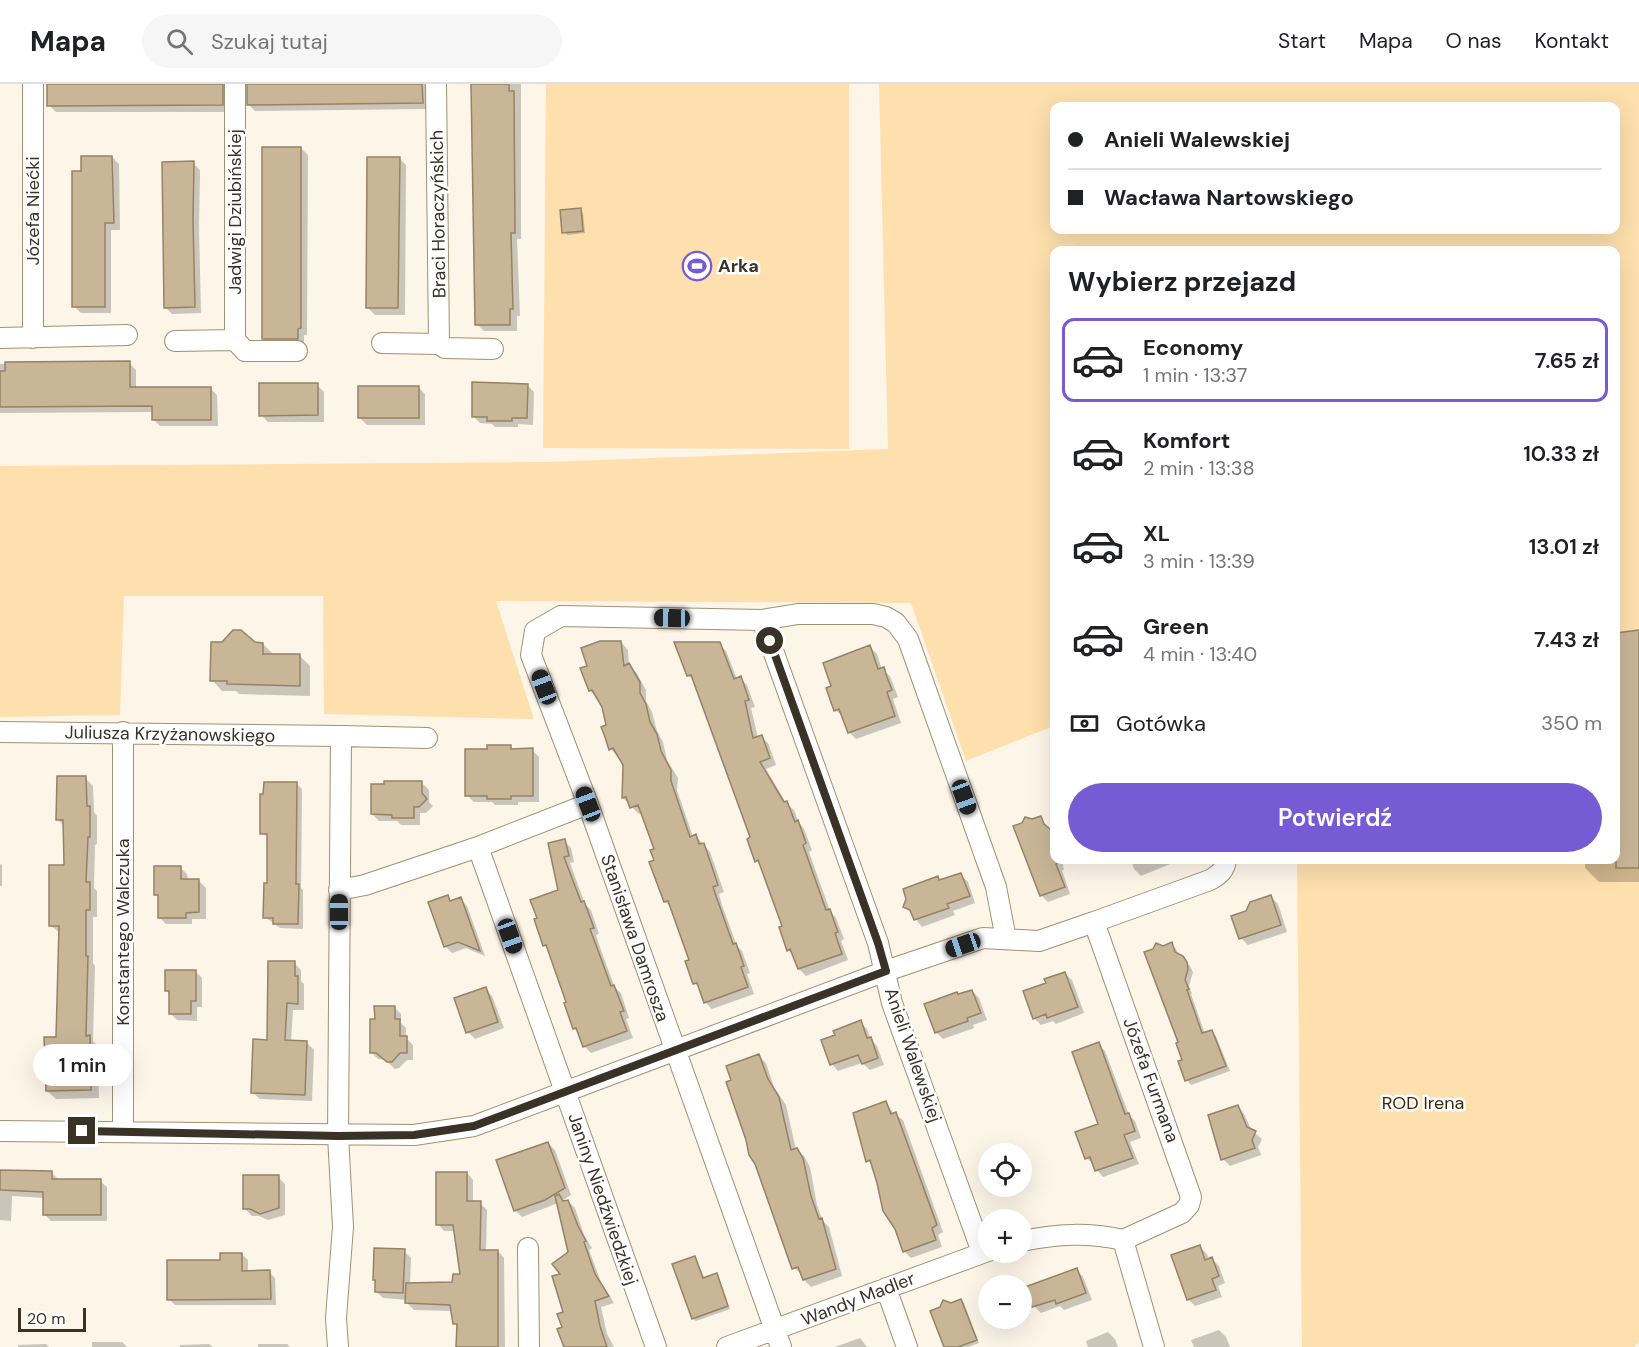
<!DOCTYPE html>
<html lang="pl">
<head>
<meta charset="utf-8">
<style>
  :root { --surface:#fff; --page:#f6f6f6; --text:#202124; --muted:#757577; --line:#e0e0e0; --accent:#765bd5 }
  body { margin:0; font-family:"DM Sans",sans-serif; background:var(--page); color:var(--text); height:100vh; display:flex; flex-direction:column; font-size:22px; white-space:nowrap }
  * { box-sizing:border-box; margin:0 }
  p { font-size:20px; color:var(--muted) }
  .icon { flex:none; width:33px; height:33px; fill:none; stroke:currentColor; stroke-width:2; stroke-linecap:round; stroke-linejoin:round }
  .map { position:relative; flex:1; overflow:hidden }
  .panel { position:absolute; left:1050px; top:162px; width:570px; height:618px; display:flex; flex-direction:column; background:var(--surface); border-radius:12px; box-shadow:0 6px 24px #0002 }
  .panel>* { flex:none }
  .guide { position:absolute; left:1050px; top:18px; width:570px; height:132px; border-radius:12px; box-shadow:0 6px 24px #0002; display:grid; align-content:center; height:132px; padding:0 18px; background:var(--surface) }
  .tools { position:absolute; left:978px; top:1059px; display:grid; gap:12px }
  .tools a { display:grid; place-items:center; width:54px; height:54px; border-radius:50%; background:var(--surface); box-shadow:0 6px 24px #0002; font-size:30px }
  .scale { position:absolute; left:18px; bottom:15px; width:68px; box-sizing:border-box; padding-left:6px; border:3px solid #3a3226; border-top:0; font-size:16px; line-height:21px; white-space:nowrap; color:#3a3226; -webkit-text-stroke:4px #fff; paint-order:stroke }
  .end { position:absolute; width:27px; height:27px; margin:-14px; border:8px solid #3a3226; background:#fff; box-shadow:0 0 0 3px #fff }
  .from { border-radius:50% }
  .bubble { position:absolute; height:42px; border-radius:21px; background:var(--surface); box-shadow:0 6px 24px #0002; font-size:20px; font-weight:600; line-height:42px; text-align:center }
  .car { position:absolute; width:18px; height:36px; margin:-18px -9px; border-radius:8px; box-shadow:0 0 4px 2px #0007; background:linear-gradient(#222 24%,#8ab4d8 0 40%,#222 0 76%,#8ab4d8 0 86%,#222 0) }
  .guide b { display:flex; align-items:center; gap:21px; height:57px; font-size:22px }
  .guide b+b { border-top:2px solid var(--line) }
  .guide i { width:15px; height:15px; background:var(--text) }
  ul { padding:0; list-style:none }
  li { display:flex; align-items:center; gap:18px; height:84px; margin:0 12px 9px; padding:0 6px; border:3px solid transparent; border-radius:12px }
  li div { flex:1 }
  li b { display:block; font-size:22px }
  li em { font-style:normal; font-weight:600 }
  li.selected { border-color:var(--accent) }
  li>.icon { width:54px; height:54px; stroke-width:1.5 }
  h2 { padding:0 18px; font-size:27px; line-height:72px }
  .pay { display:flex; align-items:center; gap:15px; height:66px; padding:0 18px; font-size:22px }
  .pay p { margin-inline-start:auto }
  .primary-button { display:flex; gap:12px; margin-top:auto; padding:12px 18px }
  .primary-button a { flex:1; height:69px; border-radius:36px; background:var(--accent); color:#fff; font-size:24px; font-weight:600; line-height:69px; text-align:center }
  header { display:flex; align-items:center; gap:36px; box-sizing:border-box; height:84px; padding:0 30px; background:var(--surface); border-bottom:2px solid var(--line) }
  header strong { font-size:28px }
  nav { display:flex; gap:33px; margin-inline-start:auto; font-size:21px }
  .search { width:420px; height:54px; background:var(--page); display:flex; align-items:center; gap:15px; box-sizing:border-box; padding:0 21px; border-radius:33px; color:var(--muted); font-size:22px }
  .map>svg:first-child { display:block }
  .green { fill:#fee0ae; fill-rule:evenodd }
  .shadow { fill:#0003 }
  .building { fill:#c9b697; stroke:#958366; stroke-width:1.5 }
  .lines { fill:none; stroke-linecap:round; stroke-linejoin:round }
  .street-casing { stroke:#a29072; stroke-width:22 }
  .street { stroke:#fff; stroke-width:20 }
  .route { stroke:#3a3226; stroke-width:8 }
  .labels { text-anchor:middle; stroke-width:5; stroke-linejoin:round; paint-order:stroke }
  .street-label { font-size:18px; fill:#3a3226; stroke:#fff }
  .poi-label { font-size:18px; font-weight:bold; fill:#3a3226; stroke:#fff; text-anchor:start }
  .park-label { font-size:18px; fill:#3a290c; stroke:#fff }
</style>
</head>
<body>
<header>
<strong>Mapa</strong>
<div class="search"><svg class="icon" aria-label="search" viewBox="0 0 24 24"><circle cx="10" cy="10" r="6"/><path d="M15 15l6 6"/></svg>Szukaj tutaj</div>
<nav><a>Start</a><a>Mapa</a><a>O nas</a><a>Kontakt</a></nav>
</header>
<div class="map">
<svg width="1639" height="1263" viewBox="0 0 1639 1263">
  <rect width="100%" height="100%" fill="#fdf5e8"/>
  <path class="green" d="M546,0H849V365L543,364Z
    M879,0H1639V1258L1634,1263H1302L1297,776H1616V166H1054V642L966,677L911,519L496,517L534,635L324,630L323,512H124L120,631L0,633V382L549,378L888,365ZM1054,22H1616V146H1054Z"/>
  <path class="shadow" d="M49,0H232L229,28H56L49,21Z
    M247,0H429V25L255,27L248,20Z
    M473,0H521V155H517L520,232H517V247H484L477,240Z
    M301,64L308,71L307,251H304V261H270L263,254Z
    M112,73L119,80L120,146H111V229H81L74,222L83,89Z
    M399,74L406,81L405,231H375L368,224Z
    M193,79L200,86L199,144L201,229L172,230L165,223Z
    M580,126L583,129L585,149L567,151L564,148Z
    M129,279L136,286V304H210L217,311L218,342H160L153,335V328L0,329V280Z
    M317,301L324,308V338H268L261,331Z
    M527,301L534,308L533,341L518,340V343H495L492,340L480,339L473,332Z
    M418,303L425,310V341H367L360,334Z
    M1639,547V798H1599L1585,784V776H1616V550Z
    M621,558L628,566L629,582L636,588L646,606V617L652,628L657,647L663,658L667,676L678,694L677,706L693,753L696,752L710,768L724,808L719,810L722,821L737,862L742,867L750,889L747,890L754,910L712,925L705,918L700,905L695,899L690,877L672,825L665,817L656,777V766L642,729L639,730L623,714L624,681L611,665L603,622L590,606L589,583Z
    M255,560H263L274,571L300,572L310,582V612L239,610L236,607H222L212,596Z
    M719,560L726,567L737,595L740,594L747,601L755,623L751,624L758,654L761,653L768,659L776,681L766,685L786,719L794,726L799,739L804,745L812,766L809,768L830,827L836,834L844,855L841,857L848,876L806,892L799,885L794,872L788,866L784,843L762,782L757,777L752,754L695,598L688,591Z
    M870,563L877,570L882,586L890,592L898,613L893,615L901,639L856,655L849,648L844,633L835,626L833,603Z
    M510,663L514,666H532L539,673V718H518V721H495L492,718H474L467,711L488,666Z
    M85,694L93,702L94,728L97,732V760L95,761L94,804L97,807V833H93V879L95,882L93,957L97,961L99,1014L56,1015L47,1007L57,954L60,849L50,841L66,783L65,743L57,735Z
    M422,699L429,706V718L433,722L426,729H420V741H401L397,737H379L372,730Z
    M297,700L302,705L301,804L303,806V845L280,844L265,833L268,801L269,754L262,749Z
    M1040,734L1054,751V776H1062L1064,786H1062L1070,810L1048,818L1041,811L1023,740Z
    M564,757L571,764L574,778L570,779L585,820L591,826L599,850L596,851L602,869L615,904L621,909L629,934L626,935L633,954L591,969L584,962L580,950L574,944L568,919L550,867L544,861L559,807Z
    M1131,776H1180L1141,792L1134,785Z
    M0,780L2,781V802H0Z
    M180,783L187,790L188,796L199,797L206,804V835H192V840H166L159,833V814L156,810Z
    M961,791L968,798L975,819L953,827L955,831L922,843L905,822L937,794L941,797Z
    M448,813L452,818L460,815L467,822L485,872L466,864L452,869L445,862Z
    M1271,813L1278,820L1287,848L1248,861L1241,854L1247,828Z
    M1171,860L1176,865L1179,872L1190,882L1193,888L1189,902L1192,910H1191L1205,950L1212,948L1216,952L1230,987L1191,1001L1187,996L1163,863Z
    M294,879L301,886V897L304,900V926H293L291,958L307,959L314,966L312,1017L260,1015L253,1009Z
    M195,887L202,894V923H197V937L177,936L170,929V911L166,906Z
    M1065,890L1072,896L1084,929L1056,940L1053,937L1041,941L1034,934L1048,900Z
    M485,905L492,912L504,944L475,955L468,948Z
    M972,907L979,914L987,936L973,941L974,944L943,955L936,948L959,912Z
    M394,923L401,930V939L406,944V954L413,961V976H407L399,984L395,985L385,976L378,975L371,968L376,937Z
    M860,938L867,945L871,956L877,962L884,981L870,986L862,979L838,987L832,980Z
    M1098,960L1105,967L1129,1031L1135,1037L1141,1054L1130,1058L1139,1080L1103,1093L1097,1086L1094,1080L1086,1074L1100,1041Z
    M759,972L766,979L774,1003L786,1021L796,1066L804,1072L810,1083L817,1121L823,1137L829,1143L842,1192L811,1203L804,1196L802,1190L794,1184L733,997Z
    M886,1019L894,1030L903,1036L943,1148L938,1151L942,1163L911,1174L904,1167L873,1082L868,1077Z
    M1238,1023L1244,1030L1252,1047L1262,1055L1258,1063L1261,1071L1230,1082L1223,1075Z
    M548,1059L555,1066L571,1111L563,1116L568,1117L575,1124L584,1151L592,1164L589,1166L601,1198L614,1219L601,1223L607,1250L614,1263H565L563,1190L570,1169L558,1119L522,1133L515,1126Z
    M0,1087L51,1088L59,1096L100,1097L107,1103V1137H51L44,1130V1114L12,1112L11,1137L0,1136Z
    M467,1089L473,1096V1119H480L487,1126L486,1167H498L504,1174L505,1263H459V1244L454,1239L452,1227L414,1226L407,1219V1216L383,1214L376,1207L377,1198L374,1196L404,1167L411,1174L410,1201L454,1199L461,1192L455,1147H444L438,1140Z
    M278,1093L285,1100V1131L268,1136L259,1132H252L245,1125Z
    M1200,1163L1207,1170L1209,1176L1212,1175L1219,1182L1225,1199L1218,1202L1222,1213L1195,1222L1188,1215Z
    M242,1170L248,1176V1188H269L275,1194L276,1221H175L169,1215L221,1177Z
    M695,1173L705,1195L716,1191L719,1194L730,1225L696,1237L693,1234Z
    M1077,1186L1083,1193L1092,1216L1064,1226L1060,1222L1041,1229L1034,1222Z
    M961,1216L964,1219L979,1259L968,1263H945L951,1220Z
    M1219,1246L1226,1253L1230,1263H1194L1191,1256Z
    M1108,1248L1115,1255L1118,1263H1088L1086,1257Z
    M860,1254L867,1263H835Z
    M92,1258H122L127,1263H92Z
    M46,1260L49,1263H18V1261Z
    M209,1260L213,1263H180V1261Z
    M258,1260H287L290,1263H258Z"/>
  <path class="building" d="M47,0H223V21L47,22Z
    M247,0H422L423,19L247,21Z
    M471,0H509V7H514L515,149H511L513,225H510V241H475Z
    M262,63H301V244L298,245V255H262Z
    M81,72H112L114,139H105V223H72V87H81Z
    M367,73H400L398,224H366Z
    M194,77L193,136L195,223L164,224L162,78Z
    M581,124L583,147L562,149L560,126Z
    M130,277V303H211V336H152V322L0,323V287H5V278Z
    M472,298L528,300L527,334H512V337H487V333H472Z
    M259,299H318V331L259,332Z
    M358,302H419V334H358Z
    M233,546H241L255,558L263,559V570H300V602L227,600V597H210L211,558H222Z
    M1639,546V784H1616V549Z
    M600,557H621L624,582L629,579L640,598V609L646,620L650,638L657,650L661,667L671,686V697L690,753L696,750L699,760L704,759L718,801L713,803L716,812L733,860L736,859L744,882L741,883L748,903L704,919L697,899L693,900L685,877L689,876L668,817L664,818L649,778L654,776L650,766L654,765L638,721L630,724L626,713L622,714L623,681L613,664L609,666L605,653L601,643L606,641L602,623L592,606L589,607L580,584L587,582L581,564Z
    M674,558H720L734,595L741,592L749,616L745,617L753,654L762,651L770,674L760,678L784,718L787,717L795,738L798,736L806,759L803,761L819,806L826,826L830,825L834,837L838,848L835,849L842,870L798,885L790,865L787,867L779,843L782,842L758,776L755,778L747,755L750,753L691,591L687,592Z
    M870,561L878,585L884,583L887,593L892,606L887,608L895,632L848,649L839,625L834,627L826,604L831,602L823,579Z
    M487,661H511V665L533,664V712H511V715H487V712H465V665H487Z
    M57,692H86L87,722H90V753H88L86,798H90V826H86V872H88L86,952L90,951L91,1006L46,1007L44,953H56L59,842H49V781H64L63,736H56Z
    M384,697H422V709L427,715L419,723H414V734H392V731L371,730V700H384Z
    M264,698H297L296,800H299L298,840H273V834H263L264,799H267V750H260V710H263Z
    M1041,732L1044,740L1054,748V776L1058,779L1056,780L1065,803L1040,812L1013,742L1022,739L1025,733L1032,735Z
    M565,755L569,772L564,773L581,818L584,817L594,844L590,845L596,861L611,902L614,901L624,927L620,928L627,947L583,963L576,944L573,945L564,919L566,918L546,861L543,862L534,835L537,834L530,816L558,806L548,759Z
    M154,782H181V795H199V828L186,829V834H158V811H154Z
    M961,789L970,812L947,820L949,824L914,836L910,826L903,823L906,815L903,805L938,792L939,796Z
    M448,811L450,817L461,813L480,867L458,858L444,863L428,818Z
    M1271,811L1281,841L1239,855L1231,832L1246,827L1250,818Z
    M1172,858L1175,868L1183,872L1187,878L1188,885L1185,896L1189,905L1187,906L1202,949L1212,946L1226,982L1185,997L1178,977L1182,976L1176,959L1178,958L1144,868L1153,865L1156,859L1163,862Z
    M268,877H295V892H298V920L287,919L285,956L307,957L305,1011L251,1009L253,955L267,956Z
    M165,886H196V917H191V930H169V907H165Z
    M1065,888L1078,923L1047,934L1046,930L1033,935L1023,907L1046,899L1044,895Z
    M486,903L498,938L466,949L454,914Z
    M972,906L981,929L967,934L968,937L935,949L924,920L957,908L958,910Z
    M374,922H395V935H400V952H407V969H400L392,978H387L376,969H370V935H375Z
    M861,936L867,954L871,953L878,974L862,980L858,971L830,981L821,956L835,951L833,947Z
    M1099,958L1125,1030L1129,1029L1135,1047L1124,1051L1133,1074L1095,1087L1090,1073L1085,1075L1075,1048L1098,1040L1072,968Z
    M759,970L768,995L779,1013L791,1066L797,1064L803,1074L811,1112L819,1135L822,1134L836,1185L803,1196L798,1183L792,1185L755,1080L749,1071L746,1056L726,998L731,996L726,982Z
    M886,1017L891,1030L896,1028L937,1141L932,1144L936,1156L903,1168L895,1145L883,1127L877,1099L870,1076L866,1078L853,1029Z
    M1238,1021L1247,1043L1256,1047L1252,1056L1255,1064L1221,1076L1208,1031Z
    M548,1058L565,1104L545,1116L514,1127L496,1076Z
    M0,1086L52,1087V1095H101V1131H43V1108L0,1106Z
    M436,1088H467V1117H481L480,1166H498V1263H456L457,1240H453L450,1221L405,1219L406,1199L452,1198L453,1190H460L453,1141H436Z
    M243,1091H279V1124L260,1130L250,1125H243Z
    M559,1110L563,1117L568,1116L578,1142L586,1157L584,1158L595,1190L609,1212L595,1217L600,1242L607,1263H564L557,1245L562,1243L557,1230L563,1228L552,1192L560,1190L552,1180L568,1168L555,1112Z
    M1200,1161L1205,1176L1212,1173L1219,1192L1212,1195L1216,1206L1187,1216L1171,1171Z
    M374,1164L405,1165L403,1209L375,1208V1196H373Z
    M220,1169H242V1187L270,1186L271,1215L167,1216V1176H220Z
    M695,1172L703,1194L717,1189L728,1222L692,1235L672,1180Z
    M1077,1184L1086,1209L1056,1220L1055,1216L1032,1223L1025,1203Z
    M961,1215L977,1256L958,1263H944L930,1227L940,1223L943,1216L951,1219Z"/>
  <g class="lines">
    <g class="street-casing">
      <path id="street" d="M33,0V254
        M235,0V256L245,267H297
        M436,0L439,260
        M0,254L127,251
        M175,257L235,256
        M382,259L439,260L445,264L493,265
        M762,536L878,859L892,919L982,1168
        M0,648L341,652L338,1052L343,1143L336,1234L338,1263
        M123,648V1048
        M341,652L427,654
        M478,763L656,1263
        M339,806L365,801L478,763L588,720
        M0,1047L414,1051L474,1042L886,887L983,854L1039,857L1094,838
        M1022,1157C1058,1150 1086,1148 1123,1156
        M528,1164L529,1263
        M886,1204L907,1263
        M727,1263L988,1167
        M781,1263L588,720L531,571L535,547L561,532L762,536L798,530H873L886,533L896,539L908,555L996,803L1006,855
        M1154,1263L1123,1156L1182,1129L1189,1121L1191,1113L1094,838L1210,796C1219,791 1225,786 1226,776"/>
    </g>
    <use href="#street" class="street"/>
  </g>
  <g class="lines">
    <path class="route" d="M82,1047L338,1052L414,1051L474,1042L886,887L878,859L770,557"/>
  </g>
  <defs>
    <g id="stadium-ring" transform="scale(1.5)"><circle r="9.5" fill="#fff" stroke="#765bd5" stroke-width="1.5"/><path d="M0-5a6.5 5 0 1 0 0 10a6.5 5 0 1 0 0-10ZM-3.5-1.8h7v3.6h-7Z" fill="#765bd5"/></g>
  </defs>
  <g fill-rule="evenodd">
    <use href="#stadium-ring" x="697" y="182"/>
  </g>
  <g class="labels">
    <g class="street-label">
      <text transform="translate(33 127) rotate(-90)" y="6">Józefa Niećki</text>
      <text transform="translate(235 128) rotate(-90)" y="6">Jadwigi Dziubińskiej</text>
      <text transform="translate(438 130) rotate(-91)" y="6">Braci Horaczyńskich</text>
      <text transform="translate(170 650) rotate(1)" y="6">Juliusza Krzyżanowskiego</text>
      <text transform="translate(123 848) rotate(-90)" y="6">Konstantego Walczuka</text>
      <text transform="translate(635 854) rotate(71)" y="6">Stanisława Damrosza</text>
      <text transform="translate(913 971) rotate(71)" y="6">Anieli Walewskiej</text>
      <text transform="translate(1151 996) rotate(70)" y="6">Józefa Furmana</text>
      <text transform="translate(603 1115) rotate(71)" y="6">Janiny Niedźwiedzkiej</text>
      <text transform="translate(858 1215) rotate(-21)" y="6">Wandy Madler</text>
    </g>
    <g class="poi-label">
      <text x="718" y="188">Arka</text>
    </g>
    <g class="park-label">
      <text x="1423" y="1025">ROD Irena</text>
    </g>
  </g>
</svg>
<div class="tools">
<a><svg class="icon" aria-label="locate" viewBox="0 0 24 24"><circle cx="12" cy="12" r="6"/><path d="M12 2v4M12 18v4M2 12h4M18 12h4"/></svg></a>
<a>+</a>
<a>−</a>
</div>
<div class="scale">20 m</div>
<i class="end from" style="left:770px;top:557px"></i>
<i class="end" style="left:82px;top:1047px"></i>
<div class="bubble" style="left:33px;top:960px;width:99px">1 min</div>
<i class="car" style="left:672px;top:534px;rotate:271deg"></i>
<i class="car" style="left:544px;top:603px;rotate:339deg"></i>
<i class="car" style="left:964px;top:713px;rotate:160deg"></i>
<i class="car" style="left:588px;top:720px;rotate:339deg"></i>
<i class="car" style="left:339px;top:828px;rotate:0deg"></i>
<i class="car" style="left:510px;top:852px;rotate:160deg"></i>
<i class="car" style="left:963px;top:861px;rotate:251deg"></i>
<div class="guide">
<b><i class="from"></i>Anieli Walewskiej</b>
<b><i></i>Wacława Nartowskiego</b>
</div>
<section class="panel">
<h2>Wybierz przejazd</h2>
<ul>
<li class="selected"><svg class="icon" aria-label="car" viewBox="0 0 24 24"><path d="M5 17H2v-5l4-1 3-4h7l3 4 3 1v5h-3M9 17h6M6 11h13"/><circle cx="7" cy="17" r="2"/><circle cx="17" cy="17" r="2"/></svg><div><b>Economy</b><p>1 min · 13:37</p></div><em>7.65 zł</em></li>
<li><svg class="icon" aria-label="car" viewBox="0 0 24 24"><path d="M5 17H2v-5l4-1 3-4h7l3 4 3 1v5h-3M9 17h6M6 11h13"/><circle cx="7" cy="17" r="2"/><circle cx="17" cy="17" r="2"/></svg><div><b>Komfort</b><p>2 min · 13:38</p></div><em>10.33 zł</em></li>
<li><svg class="icon" aria-label="car" viewBox="0 0 24 24"><path d="M5 17H2v-5l4-1 3-4h7l3 4 3 1v5h-3M9 17h6M6 11h13"/><circle cx="7" cy="17" r="2"/><circle cx="17" cy="17" r="2"/></svg><div><b>XL</b><p>3 min · 13:39</p></div><em>13.01 zł</em></li>
<li><svg class="icon" aria-label="car" viewBox="0 0 24 24"><path d="M5 17H2v-5l4-1 3-4h7l3 4 3 1v5h-3M9 17h6M6 11h13"/><circle cx="7" cy="17" r="2"/><circle cx="17" cy="17" r="2"/></svg><div><b>Green</b><p>4 min · 13:40</p></div><em>7.43 zł</em></li>
</ul>
<div class="pay"><svg class="icon" aria-label="cash" viewBox="0 0 24 24"><path d="M3 7h18v10H3z"/><circle cx="12" cy="12" r="2"/></svg>Gotówka<p>350 m</p></div>
<div class="primary-button"><a>Potwierdź</a></div>
</section>
</div>
</body>
</html>
